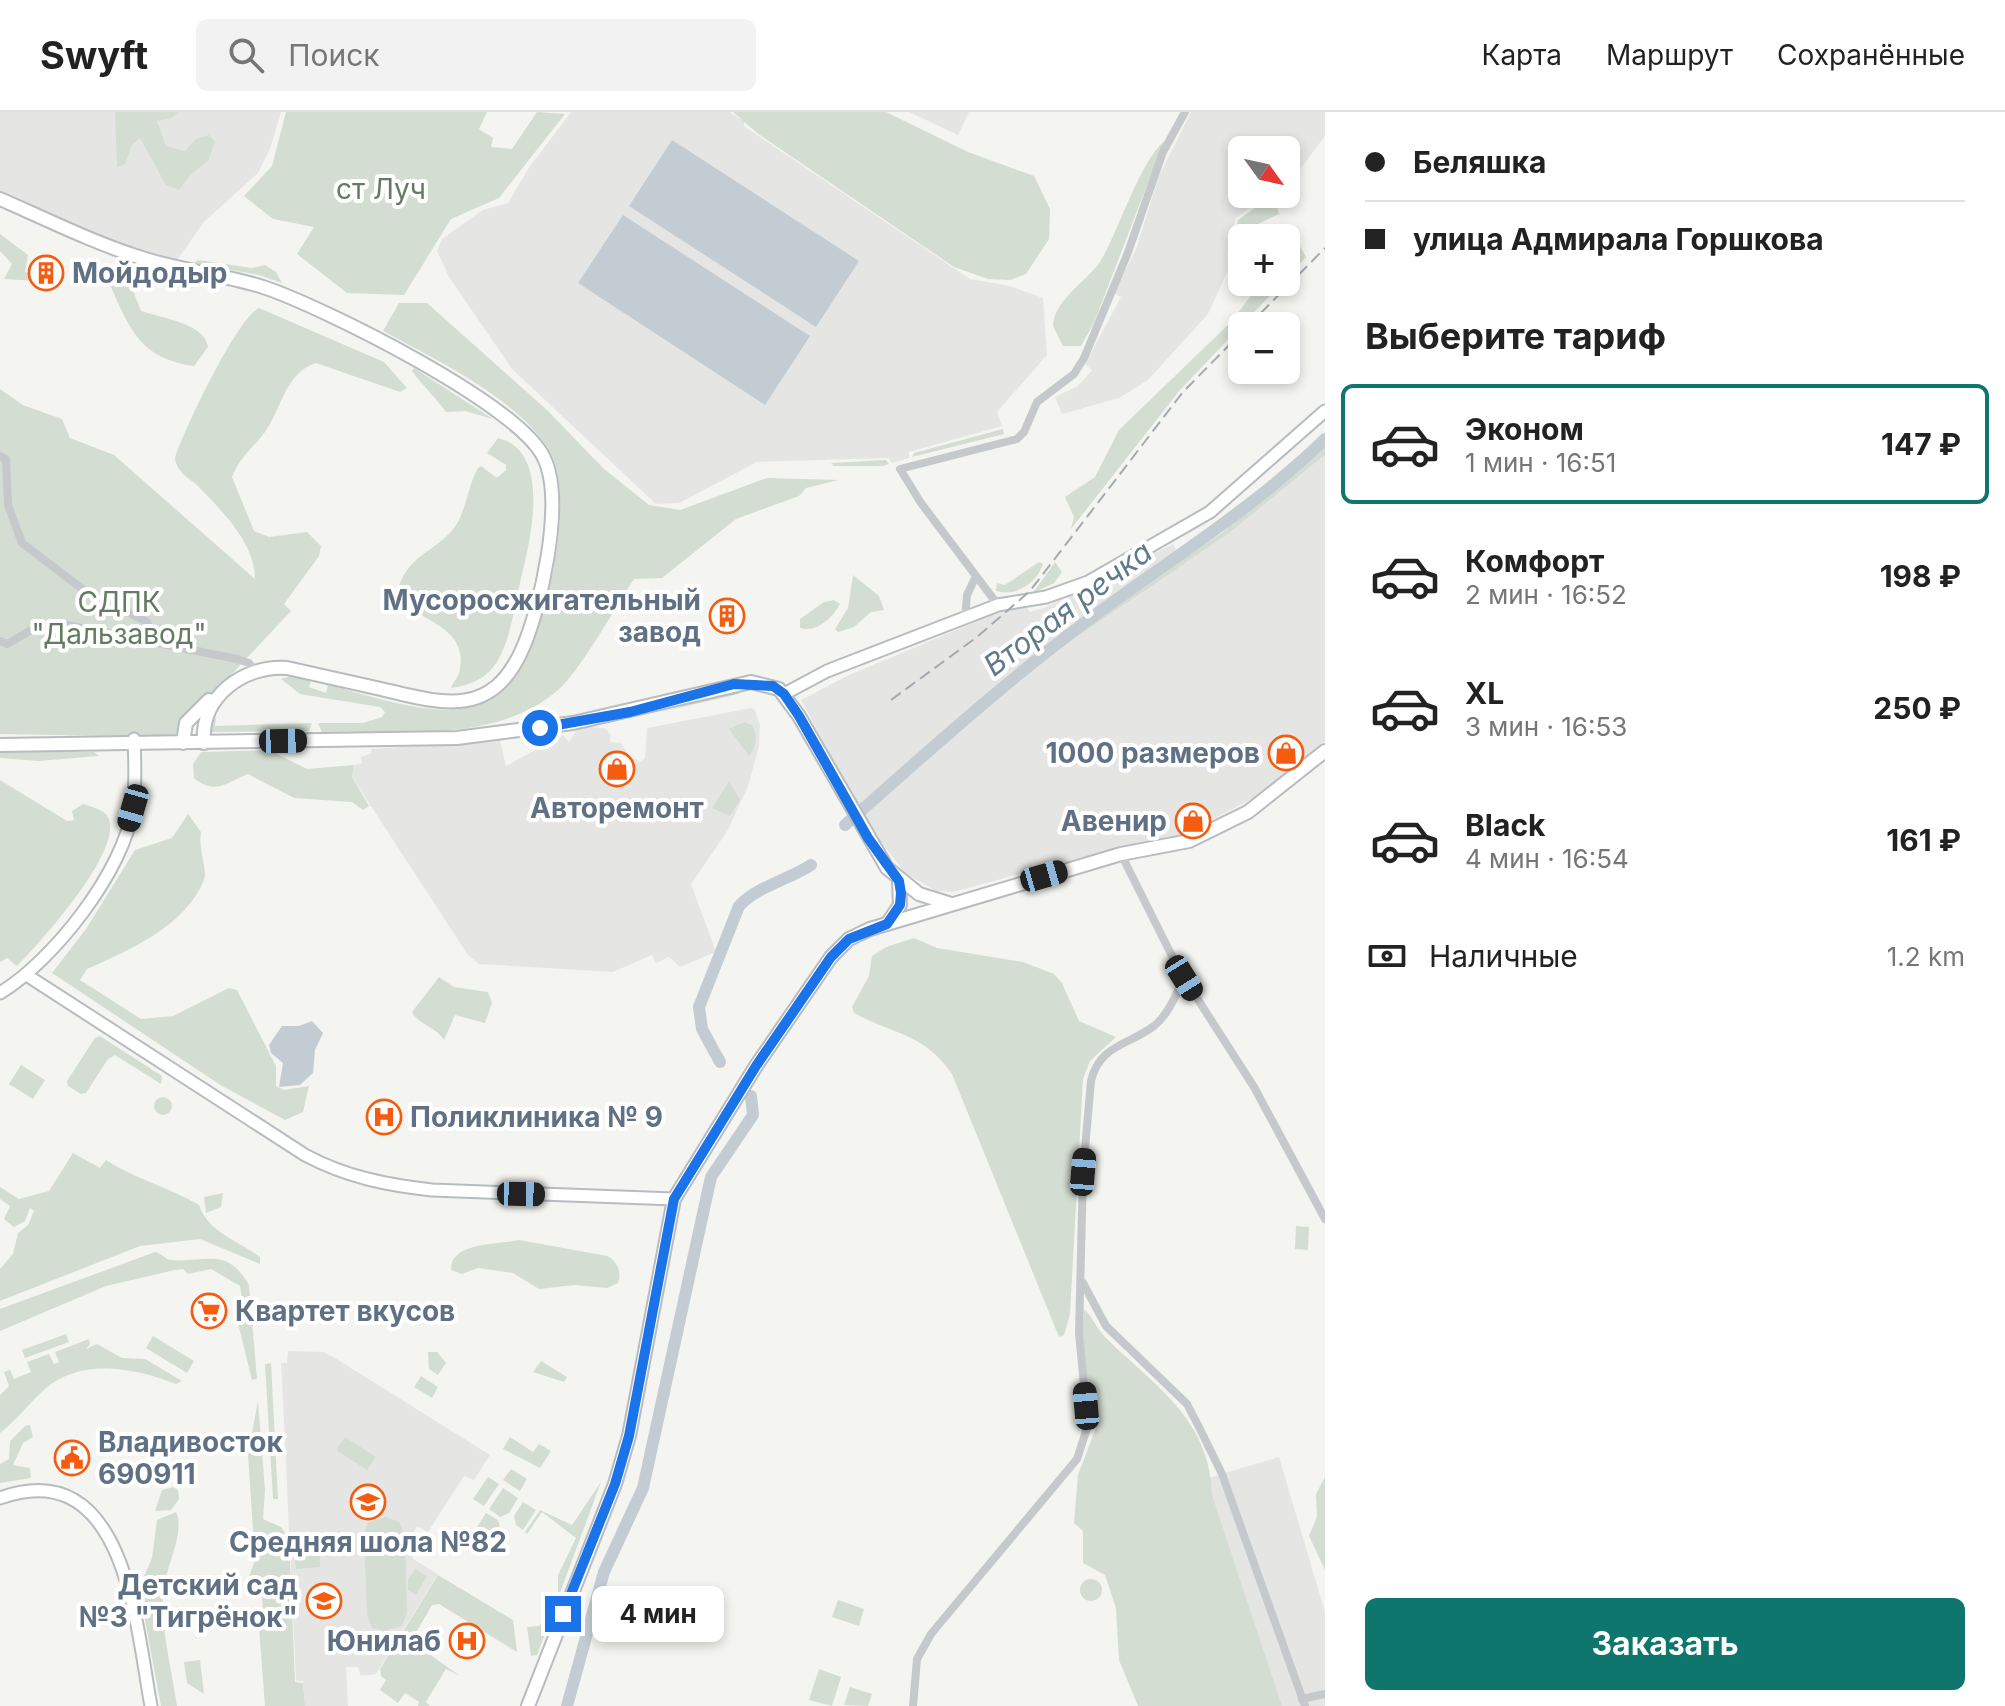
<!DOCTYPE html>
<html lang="ru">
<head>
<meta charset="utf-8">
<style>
  :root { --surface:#fff; --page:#f2f2f2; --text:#222; --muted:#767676; --line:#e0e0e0; --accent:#0f766e }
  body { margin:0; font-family:Inter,sans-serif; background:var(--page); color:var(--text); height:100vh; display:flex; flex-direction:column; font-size:30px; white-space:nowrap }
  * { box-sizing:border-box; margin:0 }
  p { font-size:26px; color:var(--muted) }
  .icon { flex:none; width:44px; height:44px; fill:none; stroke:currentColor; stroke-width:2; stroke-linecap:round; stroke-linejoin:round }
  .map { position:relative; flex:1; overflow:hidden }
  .details { display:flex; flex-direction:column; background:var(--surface); width:680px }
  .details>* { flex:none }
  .banner { display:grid; align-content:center; height:176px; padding:0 40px; background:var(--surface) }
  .needle { width:52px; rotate:123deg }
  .fabs { position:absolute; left:1228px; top:24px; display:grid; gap:16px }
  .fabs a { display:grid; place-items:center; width:72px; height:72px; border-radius:12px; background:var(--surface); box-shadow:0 4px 12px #0003; font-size:40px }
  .end { position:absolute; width:36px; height:36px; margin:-18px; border:10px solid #1a73e8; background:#fff; box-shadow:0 0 0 4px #fff }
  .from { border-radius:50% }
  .bubble { position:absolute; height:56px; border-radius:12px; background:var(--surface); box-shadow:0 4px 12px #0003; font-size:26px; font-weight:700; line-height:56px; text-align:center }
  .car { position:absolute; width:24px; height:48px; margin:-24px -12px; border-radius:10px; box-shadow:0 0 6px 2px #0007; background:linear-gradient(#222 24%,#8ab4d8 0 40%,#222 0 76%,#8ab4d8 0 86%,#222 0) }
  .banner b { display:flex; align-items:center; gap:28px; height:76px; font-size:30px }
  .banner b+b { border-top:2px solid var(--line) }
  .banner i { width:20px; height:20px; background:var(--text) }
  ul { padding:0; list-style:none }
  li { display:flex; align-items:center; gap:24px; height:120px; margin:0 16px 12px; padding:0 24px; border:4px solid transparent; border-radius:12px }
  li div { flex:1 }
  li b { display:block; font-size:30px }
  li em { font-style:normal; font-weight:700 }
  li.current { border-color:var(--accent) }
  li>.icon { width:72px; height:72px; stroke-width:1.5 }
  h2 { padding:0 40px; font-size:36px; line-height:96px }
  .pay { display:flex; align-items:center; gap:20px; height:88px; padding:0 40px; font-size:30px }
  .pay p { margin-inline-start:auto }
  .action { display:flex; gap:16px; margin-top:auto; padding:16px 40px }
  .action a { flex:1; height:92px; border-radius:12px; background:var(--accent); color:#fff; font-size:32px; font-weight:700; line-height:92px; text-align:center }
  header { display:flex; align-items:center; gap:48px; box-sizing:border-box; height:112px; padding:0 40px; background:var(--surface); border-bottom:2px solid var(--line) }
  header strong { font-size:38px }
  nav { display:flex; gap:44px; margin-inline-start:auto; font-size:28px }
  .search { width:560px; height:72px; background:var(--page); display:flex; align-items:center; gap:20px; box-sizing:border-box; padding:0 28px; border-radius:12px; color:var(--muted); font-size:30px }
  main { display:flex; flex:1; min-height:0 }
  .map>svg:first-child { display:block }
  .built { fill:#e5e6e4 }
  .green { fill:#d4ddd1 }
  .water { fill:#c3ccd2 }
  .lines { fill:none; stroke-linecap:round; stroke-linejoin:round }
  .river { stroke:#c3ccd2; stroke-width:12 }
  .secondary-casing { stroke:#b7bcc1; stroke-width:15 }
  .primary-casing { stroke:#b8bbbf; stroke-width:16 }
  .minor { stroke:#c6c9cc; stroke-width:8 }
  .secondary { stroke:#fff; stroke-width:11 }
  .primary { stroke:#fff; stroke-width:12 }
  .rail { stroke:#a5aab1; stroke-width:2; stroke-dasharray:12 6; stroke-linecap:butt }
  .route { stroke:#1a73e8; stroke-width:10 }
  .labels { text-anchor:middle; stroke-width:8; stroke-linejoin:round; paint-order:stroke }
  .park-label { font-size:28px; fill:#637b60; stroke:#fff }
  .poi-label { font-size:28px; font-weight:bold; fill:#607185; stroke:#fff; text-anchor:end }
  .water-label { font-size:30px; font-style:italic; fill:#607a89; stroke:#fff }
</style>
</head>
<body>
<header>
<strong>Swyft</strong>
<div class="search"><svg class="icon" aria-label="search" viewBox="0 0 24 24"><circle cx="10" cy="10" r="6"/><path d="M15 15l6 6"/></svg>Поиск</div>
<nav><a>Карта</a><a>Маршрут</a><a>Сохранённые</a></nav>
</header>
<main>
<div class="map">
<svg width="1325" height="1594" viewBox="0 0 1325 1594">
  <rect width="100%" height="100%" fill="#f4f5f0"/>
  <path class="built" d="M0,0H281L270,37L258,61L204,110L175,151L136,139L0,83Z
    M571,0H729L744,9V14L970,167L1010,174L1043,186L1047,243L997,300L1002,314L909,340V346L892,351L888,346L757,350L679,391L656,392L512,257L449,165L437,139L442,127L483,98L508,91L528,57Z
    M909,0H969L958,23Z
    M1191,0H1325V24L1286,76V38H1242V82H1267L1236,106L1227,145L1231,152L1208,202L1148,268L1119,286L1062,302L1055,285L1078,274L1092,258L1085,252L1121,185L1114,181L1136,137L1159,64Z
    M1325,343V629L1258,684L1182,723L1125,734L953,780L936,779L905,761L868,713L801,588L849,563L990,504L1025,493L1030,500L1044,496L1173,432L1184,452L1228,422Z
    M751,596L755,598L760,613L759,634L748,674L728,718L691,772L716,840L680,855L669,845L656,851L652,843L613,860L479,852L468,843L352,665L354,653L362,651L361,645L372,641L371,637L500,629L506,654L563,623L569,630L576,619L588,613L606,617L611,623L610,630L621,631L628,642L640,650L645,646L647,616Z
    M288,1239L323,1240L335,1246L490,1343L474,1368L464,1364L428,1420L417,1414L411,1427L413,1447L438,1462L376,1562L361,1564L358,1555H346L348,1594H305L303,1569H296L282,1267L281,1251H287Z
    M1279,1345L1325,1500V1594H1282L1205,1367Z"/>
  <path class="green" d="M115,0H178L171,6L157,9L166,34L185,39L196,27L209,23L215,30L208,49L191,62L179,78L166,73L140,26L132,33L125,52L117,55Z
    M286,0H487L479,17L493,26L491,35L512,37L537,0L565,2L499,86L451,107L404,183L347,181L297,142L314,115L273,107L244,84L272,54Z
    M733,0H886L968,40L1034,64L1050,97L1049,127L1026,162L1010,168L988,167L954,155L757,21Z
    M1164,29L1094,211L1081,234H1063L1053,214C1054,188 1086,170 1100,150C1120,117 1137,55 1164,29Z
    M1274,82L1279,102L1258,112L1252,126H1242V159L1231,170L1228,145L1238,108Z
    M0,122L28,143L25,160L36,164L37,169L4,167L12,152L0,139Z
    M1296,127L1306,145L1286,166V137Z
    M198,148L252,156L265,153L276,160L282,171L259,163L194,151Z
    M124,157L133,160L132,176L141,199C161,206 205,211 208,235L194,254C141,247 130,218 111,175L97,173Z
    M152,158L200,172L201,173C185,180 158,175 152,158Z
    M1261,170H1283L1180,278L1071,417L1074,405L1065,385L1095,365L1119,318L1232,209Z
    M399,191H427L547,298L603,356L649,393L680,398L767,366L839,368L806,376L799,384L736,407L662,466L634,467C616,494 580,559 558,578C496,632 400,618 322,620L318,611H363L382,605L385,600L380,595L300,582L281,567L291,564L311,568L309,575L326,581L328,573C369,583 437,608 477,593C490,588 502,581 511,570C545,530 578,385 549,338C518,287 435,247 383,219Z
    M259,196L384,250L407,276L400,280L316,251C285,261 282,296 265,320C253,336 239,346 232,365L254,419L269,425L307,420L321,434L319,444L284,492L291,499L173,625L0,622V277L23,293L62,307L70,326L114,343L255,467C255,431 222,399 198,374C188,365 177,361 175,346C183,320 237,206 259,196Z
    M414,256L493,307L465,299L446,300C436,286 423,274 412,259Z
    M1003,317L1004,322L912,345L914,341Z
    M498,326C554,340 529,433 520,471C514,497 510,532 494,554C484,568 467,574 451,576C452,572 457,567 459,561C473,508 402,509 398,477C408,443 435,440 454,416C465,403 468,373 478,356L481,354L497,366L506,358V353L487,341Z
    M1325,333V343L1228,422L1063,534V530L1223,420Z
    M886,348L889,352L883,354H834L831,351Z
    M1039,450L1043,452C1037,471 1016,485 996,479L997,471L1005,473Z
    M1055,450L1062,460L1054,471L1033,481Z
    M853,463L879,484L884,498L871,500L854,515L838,520L835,517L848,496Z
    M834,488L840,492C833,506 816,521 800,516V507L824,490Z
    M739,578V582L661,600Z
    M216,606L215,614L312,611L309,619L212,620V607Z
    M745,610L753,614C757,624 757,636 749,644L729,617Z
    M269,638L307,657L354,653L352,665L369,694L363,698L352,690L294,686L248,662C228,670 215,684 194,666L193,652L201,640Z
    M0,639L94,640L99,644L38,649L0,646Z
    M0,668L67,709L74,708L72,699L83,692C91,695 104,697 108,705C125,737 39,832 17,854L7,846L0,850Z
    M729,669L740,688L730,704L712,696Z
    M188,702L201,720C198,736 208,760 204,768C185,815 129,838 87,857L80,868L141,907L173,904L229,876L237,878L276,954V974L284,978L309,974L303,1000L285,1008L222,974L52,861L86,817L135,738L172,726Z
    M914,826L937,836L1023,850L1054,862L1062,871L1079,909L1116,925L1090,949L1083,967L1070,1202L1064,1223L1059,1225L952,962C924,921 894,923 854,901L852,895L869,864L872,844L886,835Z
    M439,865L454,875L488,880L492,891L485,911L455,903L444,928C436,915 418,912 412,900Z
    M100,924L162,964L161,972L115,943L108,947L86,981L81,982L68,974L67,969L95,926Z
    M21,953L45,968L33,987L9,972Z
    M154 994a9 9 0 1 1 18 0a9 9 0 1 1-18 0Z
    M73,1041L100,1056L106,1048C137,1068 169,1075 199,1093C208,1120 237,1128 260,1145V1152L200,1127L140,1134L0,1189V1157L13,1142L18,1121L28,1113L34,1099L30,1096L25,1109L14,1115L4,1107L10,1094L0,1087V1075L19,1087L49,1079Z
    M223,1081L221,1095L206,1101L204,1085Z
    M1296,1114L1309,1115L1308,1138L1295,1137Z
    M519,1128L607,1144C617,1149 622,1159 618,1171L607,1176L574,1173L539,1177L513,1161L478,1156L462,1162L451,1158C450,1130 498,1133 519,1128Z
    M155,1140C162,1141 164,1147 171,1148C205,1151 227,1134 249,1173L257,1267L252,1268L235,1199L237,1189L242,1186L240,1174L211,1157L188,1162L183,1157L175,1158L106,1174L0,1219V1197Z
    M1084,1197C1093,1205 1097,1218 1107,1227C1155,1274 1210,1307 1212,1383L1282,1594H1138L1119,1548L1116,1496L1105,1463L1083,1451V1419L1074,1411L1078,1363L1095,1318L1096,1299L1095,1283L1081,1253Z
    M66,1222L69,1230L25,1246L22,1238Z
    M153,1224L194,1249L187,1261L146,1236Z
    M89,1227L90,1232L85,1238L60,1249L97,1232L122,1246L145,1247L182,1269L176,1272C136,1256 81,1245 45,1277C29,1291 17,1308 0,1321V1283L9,1274L4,1260L10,1258L14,1267L31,1260L27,1250L49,1242L54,1252L59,1250L55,1240Z
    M428,1240H437L446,1251L438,1263L429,1257Z
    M541,1249L567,1265L564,1270L533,1260Z
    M271,1251L278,1387H273L265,1252Z
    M421,1264L438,1275L432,1286L414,1275Z
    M258,1289L265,1378L263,1407L281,1415L289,1427L295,1570L303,1571L305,1594H265L258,1502L263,1499L262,1482L244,1479L255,1448L248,1342Z
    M30,1313L33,1325L23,1331L13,1353L30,1356L31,1366L0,1371V1352L9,1347L10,1329L25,1314Z
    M345,1325L376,1345L367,1358L336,1338Z
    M510,1325L533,1340L539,1332L551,1339L540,1356L503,1337Z
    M511,1357L527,1367L520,1379L503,1368Z
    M488,1365L499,1372L484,1394L473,1387Z
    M1325,1365V1458L1309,1424L1317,1405L1316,1382Z
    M601,1370L537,1543L531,1544L527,1515L539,1514L558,1484V1463L576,1426L542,1400L527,1422L525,1420L540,1398L572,1413Z
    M173,1375L178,1378L179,1387L171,1398L155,1399L162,1378Z
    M503,1376L518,1386L509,1401L500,1405L489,1397Z
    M523,1390L536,1398L523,1418L516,1413L514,1404Z
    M176,1400C186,1420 164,1458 163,1483C161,1518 172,1559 177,1594H161L139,1476L152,1446L157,1408Z
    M486,1401L498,1408L500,1415L493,1425L477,1415Z
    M386,1405L399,1410L405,1422L407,1501L402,1514L384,1519L372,1516L367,1503L364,1422L368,1410Z
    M319,1431L320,1455L296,1457L294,1433Z
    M415,1457L427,1464L416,1483L408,1478V1468Z
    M438,1463L513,1508L517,1540L439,1492L432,1493L411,1529L460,1564L446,1557L426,1590L430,1594H418L419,1590L405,1581L398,1591L380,1578L386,1568L381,1564L380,1557Z
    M1080 1478a11 11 0 1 1 22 0a11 11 0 1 1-22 0Z
    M838,1488L864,1497L859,1514L832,1505Z
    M200,1548L204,1582L187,1571L184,1550Z
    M819,1557L841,1565L832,1594L809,1588Z
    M850,1575L872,1582L868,1594L844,1593Z"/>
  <path class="water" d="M672,28L859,149L816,215L629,94Z
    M623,103L810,224L765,293L578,171Z
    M312,909L323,921L315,938L313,961L300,973L279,975L283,951L271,941L269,933L282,914H299Z"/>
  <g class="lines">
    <path class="river" d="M845,713C923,644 1000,574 1083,512C1164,451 1251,399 1325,327
      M720,950L702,917L699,895L739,794C756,775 788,768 811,753
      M567,1594L604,1460L643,1376L711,1065L753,1003L751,984"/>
    <g class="secondary-casing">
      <path id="secondary" d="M784,582L827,559L998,493L1046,485L1088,470L1210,400L1325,299
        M28,864L305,1043C346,1065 387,1073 432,1078L674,1087
        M0,881C53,849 125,758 133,695C136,672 135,649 134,627
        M0,1386C126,1341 136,1515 151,1594"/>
    </g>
    <g class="primary-casing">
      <path id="primary" d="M0,87C46,107 92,130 139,145C180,159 223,162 263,175C321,194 520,293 544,346C565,389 541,497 521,540C490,607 440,591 381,577C350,570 318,563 287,556C243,553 200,585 204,631
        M183,631L186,611L209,588
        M0,633L457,626L573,611L751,570L779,577L799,604L887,756L919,782L948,791
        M887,812L900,793L899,769
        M528,1594L615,1372L629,1324L674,1087L756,954L831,845L849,827L870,817L1121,742L1189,729L1248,700L1325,639"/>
    </g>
    <path class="minor" d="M0,344L6,347L8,393L22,431L85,479L147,510L156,532
      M998,493L921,391L900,357L1017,327L1024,320L1037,290L1074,262L1084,246L1127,143L1163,40L1185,0
      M965,507L967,483L976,464
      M0,529L7,532L40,513L62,512L237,547L249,551L255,560
      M1121,742L1179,858L1254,975L1325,1107
      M1083,1171L1106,1214L1187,1292L1200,1317L1222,1362L1305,1594
      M1302,1587L1325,1582
      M913,1594L917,1547L931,1522L1077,1347L1088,1313L1079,1222L1083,1060L1091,969C1099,933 1129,933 1154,914C1169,902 1176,882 1184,866"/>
    <use href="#secondary" class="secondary"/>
    <use href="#primary" class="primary"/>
    <path class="rail" d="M1248,214L1325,136
      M891,588L977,525L1030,479L1183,280L1242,220"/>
  </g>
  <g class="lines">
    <path class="route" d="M540,616L630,600L734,572L773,574L784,582L799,604L868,726L899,769L901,781L900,793L887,812L849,827L831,845L756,954L674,1087L629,1324L615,1372L563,1502"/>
  </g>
  <defs>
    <g id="building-ring" transform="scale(1.8)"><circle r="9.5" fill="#fff" stroke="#f55c10" stroke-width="1.5"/><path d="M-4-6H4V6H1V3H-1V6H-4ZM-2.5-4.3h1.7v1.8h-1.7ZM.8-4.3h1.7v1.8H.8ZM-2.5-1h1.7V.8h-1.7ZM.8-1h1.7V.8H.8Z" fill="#f55c10"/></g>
    <g id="shop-ring" transform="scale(1.8)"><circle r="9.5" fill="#fff" stroke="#f55c10" stroke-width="1.5"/><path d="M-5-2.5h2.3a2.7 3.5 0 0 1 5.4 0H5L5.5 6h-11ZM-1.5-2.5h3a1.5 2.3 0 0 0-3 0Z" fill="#f55c10"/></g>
    <g id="hospital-ring" transform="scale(1.8)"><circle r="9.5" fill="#fff" stroke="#f55c10" stroke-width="1.5"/><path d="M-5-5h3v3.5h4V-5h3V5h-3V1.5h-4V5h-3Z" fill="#f55c10"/></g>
    <g id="supermarket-ring" transform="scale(1.8)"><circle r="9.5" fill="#fff" stroke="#f55c10" stroke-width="1.5"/><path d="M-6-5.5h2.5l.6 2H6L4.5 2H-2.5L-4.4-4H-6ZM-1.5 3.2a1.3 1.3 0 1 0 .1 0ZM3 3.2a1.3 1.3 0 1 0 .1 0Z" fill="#f55c10"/></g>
    <g id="civic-ring" transform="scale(1.8)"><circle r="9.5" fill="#fff" stroke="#f55c10" stroke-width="1.5"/><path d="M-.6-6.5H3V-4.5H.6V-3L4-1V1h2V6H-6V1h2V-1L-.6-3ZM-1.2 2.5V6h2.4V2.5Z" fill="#f55c10"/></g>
    <g id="school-ring" transform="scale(1.8)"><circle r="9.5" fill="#fff" stroke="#f55c10" stroke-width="1.5"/><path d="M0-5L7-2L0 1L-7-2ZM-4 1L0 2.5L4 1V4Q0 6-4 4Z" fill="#f55c10"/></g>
  </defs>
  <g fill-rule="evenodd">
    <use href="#building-ring" x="46" y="161"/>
    <use href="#building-ring" x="727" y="504"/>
    <use href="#shop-ring" x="1286" y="641"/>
    <use href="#shop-ring" x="617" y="657"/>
    <use href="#shop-ring" x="1193" y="709"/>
    <use href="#hospital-ring" x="384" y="1005"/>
    <use href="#supermarket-ring" x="209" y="1199"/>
    <use href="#civic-ring" x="72" y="1346"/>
    <use href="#school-ring" x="368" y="1390"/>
    <use href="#school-ring" x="324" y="1489"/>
    <use href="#hospital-ring" x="467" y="1529"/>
  </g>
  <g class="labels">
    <g class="park-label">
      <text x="381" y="87">ст Луч</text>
      <text x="119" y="500">СДПК<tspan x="119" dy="32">"Дальзавод"</tspan></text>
    </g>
    <g class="poi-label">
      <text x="72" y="171" text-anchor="start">Мойдодыр</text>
      <text x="701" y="498">Мусоросжигательный<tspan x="701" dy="32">завод</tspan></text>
      <text x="1260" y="651">1000 размеров</text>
      <text x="617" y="706" text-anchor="middle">Авторемонт</text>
      <text x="1167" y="719">Авенир</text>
      <text x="410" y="1015" text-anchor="start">Поликлиника № 9</text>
      <text x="235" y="1209" text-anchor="start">Квартет вкусов</text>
      <text x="98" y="1340" text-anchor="start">Владивосток<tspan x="98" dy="32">690911</tspan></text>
      <text x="368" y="1440" text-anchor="middle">Средняя шола №82</text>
      <text x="298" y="1483">Детский сад<tspan x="298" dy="32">№3 "Тигрёнок"</tspan></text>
      <text x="441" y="1539">Юнилаб</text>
    </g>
    <g class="water-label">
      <text transform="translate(1068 497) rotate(-37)" y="10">Вторая речка</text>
    </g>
  </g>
</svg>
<div class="fabs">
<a><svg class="needle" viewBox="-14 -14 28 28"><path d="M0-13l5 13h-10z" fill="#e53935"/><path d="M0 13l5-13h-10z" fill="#767676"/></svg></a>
<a>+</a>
<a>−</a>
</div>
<i class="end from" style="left:540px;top:616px"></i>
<i class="end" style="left:563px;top:1502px"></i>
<div class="bubble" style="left:592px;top:1474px;width:132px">4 мин</div>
<i class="car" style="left:283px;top:629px;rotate:89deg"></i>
<i class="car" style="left:133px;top:696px;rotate:196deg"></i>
<i class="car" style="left:1044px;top:764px;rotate:74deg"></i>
<i class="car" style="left:1184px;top:866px;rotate:148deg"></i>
<i class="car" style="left:1083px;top:1060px;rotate:5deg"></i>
<i class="car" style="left:521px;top:1082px;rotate:91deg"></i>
<i class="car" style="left:1086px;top:1294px;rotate:355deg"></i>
</div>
<section class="details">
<div class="banner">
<b><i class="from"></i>Беляшка</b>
<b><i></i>улица Адмирала Горшкова</b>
</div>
<h2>Выберите тариф</h2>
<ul>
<li class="current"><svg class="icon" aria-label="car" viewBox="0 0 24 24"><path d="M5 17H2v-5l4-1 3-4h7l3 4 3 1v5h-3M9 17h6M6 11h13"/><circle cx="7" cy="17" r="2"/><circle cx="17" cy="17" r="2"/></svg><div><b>Эконом</b><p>1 мин · 16:51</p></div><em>147 ₽</em></li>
<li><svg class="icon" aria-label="car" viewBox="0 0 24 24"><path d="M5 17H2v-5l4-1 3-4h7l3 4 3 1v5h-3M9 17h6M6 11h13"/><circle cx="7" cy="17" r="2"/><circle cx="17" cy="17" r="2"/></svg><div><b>Комфорт</b><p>2 мин · 16:52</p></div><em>198 ₽</em></li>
<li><svg class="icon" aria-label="car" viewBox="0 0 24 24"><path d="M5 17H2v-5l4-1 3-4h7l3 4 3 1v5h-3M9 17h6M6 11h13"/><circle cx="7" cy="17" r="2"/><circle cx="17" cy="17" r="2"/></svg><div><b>XL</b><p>3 мин · 16:53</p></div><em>250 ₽</em></li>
<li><svg class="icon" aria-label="car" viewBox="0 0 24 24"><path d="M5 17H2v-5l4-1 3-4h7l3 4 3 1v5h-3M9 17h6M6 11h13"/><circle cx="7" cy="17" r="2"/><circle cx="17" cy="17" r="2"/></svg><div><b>Black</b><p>4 мин · 16:54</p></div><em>161 ₽</em></li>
</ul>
<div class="pay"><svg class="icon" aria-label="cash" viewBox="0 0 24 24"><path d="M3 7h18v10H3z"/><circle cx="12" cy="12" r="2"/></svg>Наличные<p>1.2 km</p></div>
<div class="action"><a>Заказать</a></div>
</section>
</main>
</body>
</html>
